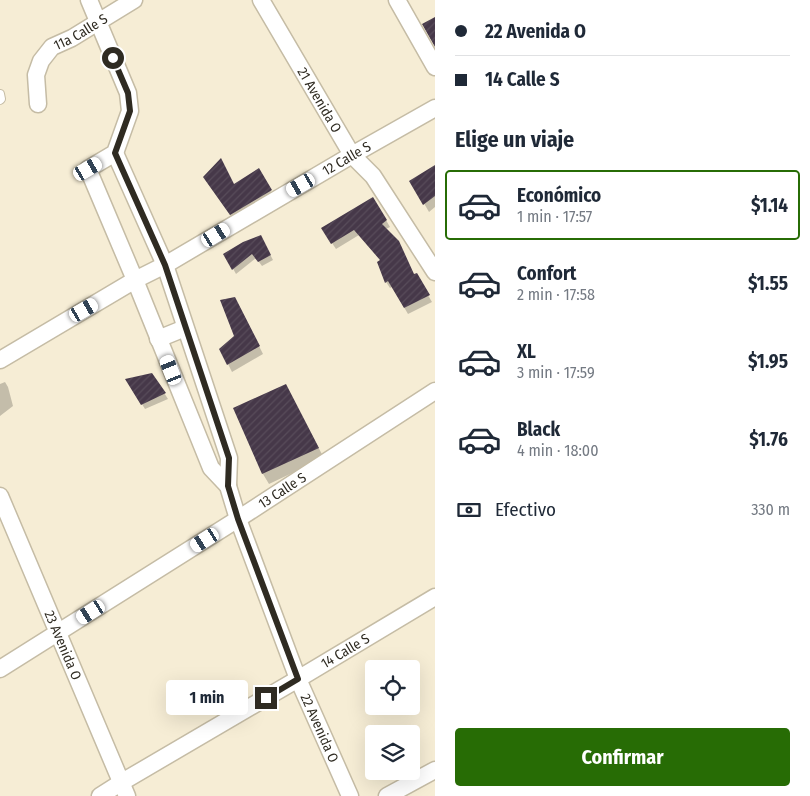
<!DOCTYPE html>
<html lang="es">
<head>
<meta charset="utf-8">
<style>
  :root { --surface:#fff; --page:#f2f2f3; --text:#1f2937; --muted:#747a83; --line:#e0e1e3; --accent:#276c05 }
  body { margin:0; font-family:"Fira Sans Condensed",sans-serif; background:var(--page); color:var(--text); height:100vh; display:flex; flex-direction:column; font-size:19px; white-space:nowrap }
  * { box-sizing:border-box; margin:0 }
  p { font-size:16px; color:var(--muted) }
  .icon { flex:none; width:28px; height:28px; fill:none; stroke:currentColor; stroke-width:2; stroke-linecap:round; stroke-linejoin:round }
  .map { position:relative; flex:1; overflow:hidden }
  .details { display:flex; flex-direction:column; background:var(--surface); width:375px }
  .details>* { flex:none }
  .top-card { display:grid; align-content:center; height:110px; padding:0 20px; background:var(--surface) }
  .controls { position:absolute; left:365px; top:660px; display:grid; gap:10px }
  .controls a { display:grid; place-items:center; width:55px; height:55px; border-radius:5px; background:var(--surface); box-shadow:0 5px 20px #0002; font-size:25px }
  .end { position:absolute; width:22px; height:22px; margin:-11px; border:6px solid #2f2b22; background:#fff; box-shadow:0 0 0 2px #fff }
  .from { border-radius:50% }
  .bubble { position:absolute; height:35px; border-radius:5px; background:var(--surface); box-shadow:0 5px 20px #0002; font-size:16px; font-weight:700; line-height:35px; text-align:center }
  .car { position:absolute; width:15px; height:30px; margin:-15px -8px; border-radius:6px; box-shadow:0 0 4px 1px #0007; background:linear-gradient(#fff 24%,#345 0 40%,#fff 0 76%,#345 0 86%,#fff 0) }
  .top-card b { display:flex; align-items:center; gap:18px; height:48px; font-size:19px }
  .top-card b+b { border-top:1px solid var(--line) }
  .top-card i { width:12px; height:12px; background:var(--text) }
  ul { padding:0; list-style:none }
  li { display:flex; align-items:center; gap:15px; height:70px; margin:0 10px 8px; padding:0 10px; border:2px solid transparent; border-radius:5px }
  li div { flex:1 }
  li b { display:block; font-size:19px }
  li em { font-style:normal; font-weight:700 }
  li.selected { border-color:var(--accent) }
  li>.icon { width:45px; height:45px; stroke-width:1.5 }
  h2 { padding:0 20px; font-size:22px; line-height:60px }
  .pay { display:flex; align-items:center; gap:12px; height:55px; padding:0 20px; font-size:19px }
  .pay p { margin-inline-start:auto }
  .cta { display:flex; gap:10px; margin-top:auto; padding:10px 20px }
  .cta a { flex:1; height:58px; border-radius:5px; background:var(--accent); color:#fff; font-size:20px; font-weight:700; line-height:58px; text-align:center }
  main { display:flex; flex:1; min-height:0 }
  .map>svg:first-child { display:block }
  .shadow { fill:#0003 }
  .building { fill:url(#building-hatch) }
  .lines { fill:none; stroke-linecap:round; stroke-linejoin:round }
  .lane-casing { stroke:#c5bca5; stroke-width:10 }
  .street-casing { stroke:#c5bca5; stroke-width:19 }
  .lane { stroke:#fff; stroke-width:8 }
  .street { stroke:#fff; stroke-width:16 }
  .route { stroke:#2f2b22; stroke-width:6 }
  .labels { text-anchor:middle; stroke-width:5; stroke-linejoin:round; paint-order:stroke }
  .street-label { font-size:14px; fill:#2f2b22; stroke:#fefbf1 }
</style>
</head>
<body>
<main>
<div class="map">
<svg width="435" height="796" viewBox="0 0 435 796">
  <defs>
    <pattern id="building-hatch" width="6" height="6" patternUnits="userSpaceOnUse" patternTransform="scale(1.25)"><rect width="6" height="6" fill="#463849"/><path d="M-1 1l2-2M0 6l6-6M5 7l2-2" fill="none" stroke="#584c5a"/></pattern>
  </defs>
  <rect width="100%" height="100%" fill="#f6edd5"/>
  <path class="shadow" d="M435,166V207L429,212L411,181Z
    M259,170L275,199L235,222L204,178L234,185Z
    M373,198L390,227L386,229L414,276L416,275L432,302L408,314L392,287L390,288L386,282L378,263L381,261L359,235L336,249L326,234Z
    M261,237L273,260L262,266L256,258L236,274L225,254Z
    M239,306L263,354L232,372L228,364L236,337Z
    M152,374L168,399L145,409L127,380Z
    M5,382L8,387L13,406L0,416V384Z
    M291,396L324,458L269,484L263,474L235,409Z"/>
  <path class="building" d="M435,17V47L422,24Z
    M221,158L234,184L259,168L272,190L230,215L203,177Z
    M435,165V196L423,205L409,181Z
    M373,197L387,220L382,224L399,241L414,274L417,273L430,295L404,308L388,281L385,283L377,262L380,260L354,230L331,244L321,228Z
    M261,235L271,255L258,262L252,254L232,270L223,254L243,242Z
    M235,297L260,346L227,365L219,349L234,336L220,300Z
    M152,373L166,393L141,405L125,379Z
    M286,384L319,448L262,474L233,408Z"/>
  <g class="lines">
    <g class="lane-casing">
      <path id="lane" d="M0,94L1,99L0,100"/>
    </g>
    <g class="street-casing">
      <g id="street">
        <path id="s1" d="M89,0L128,93L130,111L115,153L88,169L135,280L211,468L228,486L238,519L298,679L350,796"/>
        <path id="s2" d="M261,0L352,155L373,176L435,272"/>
        <path d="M397,0L435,67"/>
        <path id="s3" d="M38,104L36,75L41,61L52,47L72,38L134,0"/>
        <path d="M115,153L165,265L229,458L228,486"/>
        <path d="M158,339L185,328"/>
        <path id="s4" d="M0,360L135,280L165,265L352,155L435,108"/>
        <path id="s5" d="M0,496L127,796"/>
        <path id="s6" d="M0,669L238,519L435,391"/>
        <path id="s7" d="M100,796L122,782L298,679L435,597"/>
        <path d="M387,796L435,770"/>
      </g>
    </g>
    <use href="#lane" class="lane"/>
    <use href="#street" class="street"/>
  </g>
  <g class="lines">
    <path class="route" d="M113,58L128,93L130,111L115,153L165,265L229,458L228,486L238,519L298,679L266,698"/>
  </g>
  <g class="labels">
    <g class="street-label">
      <text dy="5" stroke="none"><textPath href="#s3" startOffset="94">11a Calle S</textPath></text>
      <text dy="5" stroke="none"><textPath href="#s2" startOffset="116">21 Avenida O</textPath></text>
      <text dy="5" stroke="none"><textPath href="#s4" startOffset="401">12 Calle S</textPath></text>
      <text dy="5" stroke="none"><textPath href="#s6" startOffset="334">13 Calle S</textPath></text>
      <text dy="5" stroke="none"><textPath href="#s5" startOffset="162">23 Avenida O</textPath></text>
      <text dy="5" stroke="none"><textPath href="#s7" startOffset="285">14 Calle S</textPath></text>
      <text dy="5" stroke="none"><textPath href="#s1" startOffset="802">22 Avenida O</textPath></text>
    </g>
  </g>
</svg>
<div class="controls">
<a><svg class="icon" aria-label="locate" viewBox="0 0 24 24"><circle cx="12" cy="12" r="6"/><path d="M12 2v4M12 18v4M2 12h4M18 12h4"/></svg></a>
<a><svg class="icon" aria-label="layers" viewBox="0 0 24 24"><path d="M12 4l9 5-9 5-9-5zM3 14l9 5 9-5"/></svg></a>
</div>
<i class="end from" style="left:113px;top:58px"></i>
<i class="end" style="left:266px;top:698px"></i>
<div class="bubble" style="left:166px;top:680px;width:82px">1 min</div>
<i class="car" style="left:88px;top:169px;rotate:60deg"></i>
<i class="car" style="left:301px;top:185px;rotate:240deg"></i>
<i class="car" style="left:216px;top:235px;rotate:59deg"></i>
<i class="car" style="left:84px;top:310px;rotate:60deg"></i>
<i class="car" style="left:171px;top:370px;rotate:338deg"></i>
<i class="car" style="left:205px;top:540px;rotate:238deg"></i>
<i class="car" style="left:91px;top:612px;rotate:238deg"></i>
</div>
<section class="details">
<div class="top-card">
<b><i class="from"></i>22 Avenida O</b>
<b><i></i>14 Calle S</b>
</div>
<h2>Elige un viaje</h2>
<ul>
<li class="selected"><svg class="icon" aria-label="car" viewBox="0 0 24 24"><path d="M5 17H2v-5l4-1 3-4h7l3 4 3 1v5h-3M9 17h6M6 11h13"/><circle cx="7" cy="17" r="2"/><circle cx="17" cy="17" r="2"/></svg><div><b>Económico</b><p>1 min · 17:57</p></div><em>$1.14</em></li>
<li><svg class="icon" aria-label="car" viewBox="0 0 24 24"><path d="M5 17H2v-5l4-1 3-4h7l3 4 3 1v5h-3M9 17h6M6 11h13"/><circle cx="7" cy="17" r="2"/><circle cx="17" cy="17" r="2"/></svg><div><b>Confort</b><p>2 min · 17:58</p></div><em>$1.55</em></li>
<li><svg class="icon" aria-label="car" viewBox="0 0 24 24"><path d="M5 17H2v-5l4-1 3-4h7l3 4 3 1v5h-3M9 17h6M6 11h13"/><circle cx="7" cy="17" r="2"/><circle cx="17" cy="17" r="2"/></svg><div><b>XL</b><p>3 min · 17:59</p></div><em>$1.95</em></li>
<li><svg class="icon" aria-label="car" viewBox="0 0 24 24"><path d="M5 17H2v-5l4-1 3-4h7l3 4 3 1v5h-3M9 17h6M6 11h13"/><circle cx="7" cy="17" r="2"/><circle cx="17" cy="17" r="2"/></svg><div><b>Black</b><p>4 min · 18:00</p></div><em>$1.76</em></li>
</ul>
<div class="pay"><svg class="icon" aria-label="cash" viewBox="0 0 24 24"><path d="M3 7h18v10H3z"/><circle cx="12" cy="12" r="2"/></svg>Efectivo<p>330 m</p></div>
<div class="cta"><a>Confirmar</a></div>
</section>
</main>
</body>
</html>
